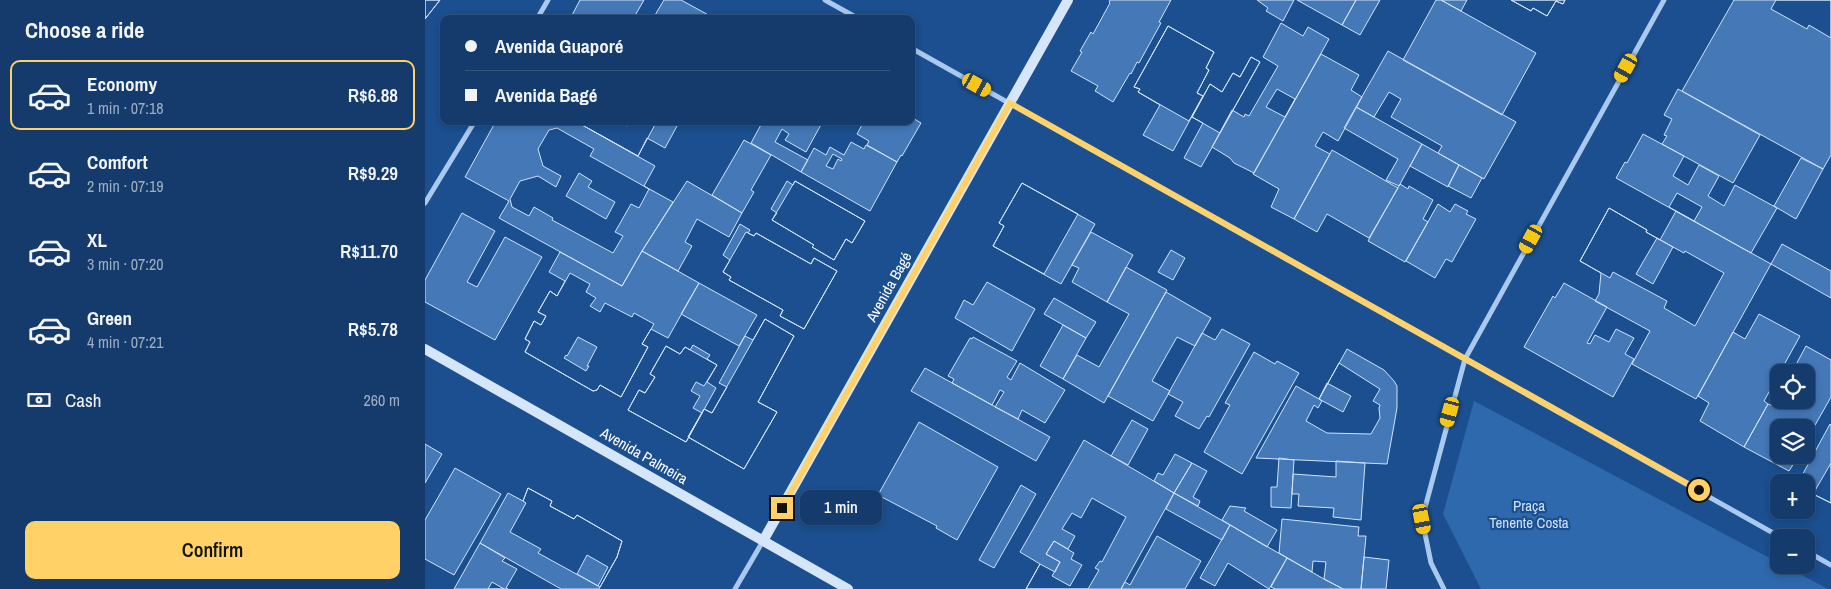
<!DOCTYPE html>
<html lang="en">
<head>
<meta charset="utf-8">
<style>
  :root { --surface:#143b6b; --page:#214673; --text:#f1f3f6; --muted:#9dadc1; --line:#33557e; --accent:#ffd166 }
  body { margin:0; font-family:"Archivo Narrow",sans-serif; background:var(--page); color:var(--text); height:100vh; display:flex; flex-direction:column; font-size:19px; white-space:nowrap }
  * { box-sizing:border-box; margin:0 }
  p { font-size:16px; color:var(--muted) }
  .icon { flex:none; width:28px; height:28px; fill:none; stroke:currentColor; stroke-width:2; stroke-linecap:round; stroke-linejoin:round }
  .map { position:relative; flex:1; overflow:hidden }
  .drawer { display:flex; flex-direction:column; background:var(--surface); width:425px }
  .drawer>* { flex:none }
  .top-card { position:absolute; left:15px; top:15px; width:475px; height:110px; border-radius:10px; box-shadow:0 2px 8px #0003,0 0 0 1px var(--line); display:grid; align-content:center; height:110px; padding:0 25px; background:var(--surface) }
  .buttons { position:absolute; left:1345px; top:364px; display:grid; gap:10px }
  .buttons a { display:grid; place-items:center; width:45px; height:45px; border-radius:10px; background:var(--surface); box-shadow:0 2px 8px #0003,0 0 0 1px var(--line); font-size:25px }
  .end { position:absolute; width:22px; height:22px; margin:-11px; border:6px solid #ffd166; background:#111; box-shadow:0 0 0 2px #111 }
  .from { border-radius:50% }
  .bubble { position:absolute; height:35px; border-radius:10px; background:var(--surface); box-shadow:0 2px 8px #0003,0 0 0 1px var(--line); font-size:16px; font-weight:600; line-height:35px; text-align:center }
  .car { position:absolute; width:15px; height:30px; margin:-15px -8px; border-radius:6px; box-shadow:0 0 4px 1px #0007; background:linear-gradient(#f5c518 24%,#345 0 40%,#f5c518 0 76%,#345 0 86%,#f5c518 0) }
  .top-card b { display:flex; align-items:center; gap:18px; height:48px; font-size:19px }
  .top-card b+b { border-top:1px solid var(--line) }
  .top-card i { width:12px; height:12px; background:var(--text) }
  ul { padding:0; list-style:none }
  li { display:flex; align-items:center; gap:15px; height:70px; margin:0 10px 8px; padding:0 15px; border:2px solid transparent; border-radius:10px }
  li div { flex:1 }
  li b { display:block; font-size:19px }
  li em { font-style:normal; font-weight:600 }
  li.selected { border-color:var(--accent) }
  li>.icon { width:45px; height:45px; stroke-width:1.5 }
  h2 { padding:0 25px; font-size:22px; line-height:60px }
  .pay { display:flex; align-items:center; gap:12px; height:55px; padding:0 25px; font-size:19px }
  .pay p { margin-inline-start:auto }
  .button { display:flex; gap:10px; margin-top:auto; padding:10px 25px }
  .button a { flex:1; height:58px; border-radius:10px; background:var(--accent); color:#111; font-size:20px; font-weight:600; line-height:58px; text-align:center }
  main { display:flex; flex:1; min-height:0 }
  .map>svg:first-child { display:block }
  .green { fill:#2e69ad }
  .building { fill:#4478b7; stroke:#cfe3fa; fill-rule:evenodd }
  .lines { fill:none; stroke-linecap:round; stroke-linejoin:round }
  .street { stroke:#a9c9ee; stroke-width:5 }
  .secondary { stroke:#d6e6fa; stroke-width:10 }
  .route { stroke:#ffd166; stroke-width:6 }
  .labels { text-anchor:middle; stroke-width:4.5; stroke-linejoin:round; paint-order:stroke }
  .street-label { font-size:15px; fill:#fff; stroke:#1b4f8f }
  .park-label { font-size:15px; fill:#cfe3fa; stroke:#1b4f8f }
</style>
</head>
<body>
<main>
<section class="drawer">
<h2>Choose a ride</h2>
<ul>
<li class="selected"><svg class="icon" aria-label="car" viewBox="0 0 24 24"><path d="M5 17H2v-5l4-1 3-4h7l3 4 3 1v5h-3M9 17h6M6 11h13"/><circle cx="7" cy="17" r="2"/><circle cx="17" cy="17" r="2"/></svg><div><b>Economy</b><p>1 min · 07:18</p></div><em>R$6.88</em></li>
<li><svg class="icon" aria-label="car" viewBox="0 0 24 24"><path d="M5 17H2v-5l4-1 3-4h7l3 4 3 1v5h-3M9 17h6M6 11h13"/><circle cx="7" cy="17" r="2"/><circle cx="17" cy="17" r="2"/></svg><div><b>Comfort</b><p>2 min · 07:19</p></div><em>R$9.29</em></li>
<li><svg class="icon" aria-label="car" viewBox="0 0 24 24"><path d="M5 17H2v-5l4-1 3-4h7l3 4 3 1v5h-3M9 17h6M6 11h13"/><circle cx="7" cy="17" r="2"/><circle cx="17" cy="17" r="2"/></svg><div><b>XL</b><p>3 min · 07:20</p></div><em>R$11.70</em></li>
<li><svg class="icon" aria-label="car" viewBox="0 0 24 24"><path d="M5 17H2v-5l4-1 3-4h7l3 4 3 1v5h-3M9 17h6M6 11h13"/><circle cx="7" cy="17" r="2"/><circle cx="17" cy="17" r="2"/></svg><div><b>Green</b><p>4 min · 07:21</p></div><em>R$5.78</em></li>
</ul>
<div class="pay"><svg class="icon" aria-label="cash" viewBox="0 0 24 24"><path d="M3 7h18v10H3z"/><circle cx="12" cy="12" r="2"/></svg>Cash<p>260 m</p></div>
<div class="button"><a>Confirm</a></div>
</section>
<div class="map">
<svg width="1406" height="589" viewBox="0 0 1406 589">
  <rect width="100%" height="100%" fill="#1b4f8f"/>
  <path class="green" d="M1049,401L1354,563V565H1358L1403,589H1056L1018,514Z"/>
  <path class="building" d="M0,0H15L0,19Z
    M0,0H15L0,19Z
    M155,0H219L208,19H145Z
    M239,0H256L289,18L236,19L230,15Z
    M685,0H746L734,22L736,23L714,63L712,62L706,74L705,73L688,102L670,91L673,86L646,71L657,52L655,51L666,32L668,34L685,3L684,2Z
    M832,0H869L858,21L841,11L843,8Z
    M872,0H931L917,25Z
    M931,0H955L935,35L917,25Z
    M1011,0H1016L1111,53L1077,115L978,60Z
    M1016,0H1042L1036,11Z
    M1086,0H1140L1138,4L1131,1L1122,16L1108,8L1106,11Z
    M1086,0H1140L1138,4L1131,1L1122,16L1108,8L1106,11Z
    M1309,0H1406V155L1398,169L1257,91Z
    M1351,0H1406V38L1384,25L1382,29L1346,9Z
    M856,23L878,36L883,27L904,39L829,173L809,163L805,158L787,147L807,110L819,117L820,114L824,116L853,66L838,57Z
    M743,26L789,52L781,68L784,70L772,93L778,96L764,121L713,92L715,89L709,87Z
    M743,26L789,52L781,68L784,70L772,93L778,96L748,151L718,135L735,105L713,92L715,89L709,87Z
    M963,51L1091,122L1059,179L1013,153L1017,146L966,117L976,99L964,92L949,117L931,107Z
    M896,54L934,75L926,90L937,97L913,141L898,132L890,146L905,154L869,219L846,207L854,189L828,174Z
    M826,57L835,62L795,133L767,117L785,84L797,92L808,73L815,77Z
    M826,57L835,62L776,167L759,158L778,123L767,117L785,84L797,92L808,73L815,77Z
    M852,89L870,99L860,117L841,107Z
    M1253,89L1335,135L1308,183L1237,144L1242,136L1239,135L1247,119L1239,115Z
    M931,107L997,144L974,186L961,180L973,159L919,128Z
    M486,117L496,123L477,156L476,155L472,162L442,145L444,141L432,134L439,121H486Z
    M71,121H150L230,166L219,186L248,202L217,251L197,286L74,218L84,201L40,177Z
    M150,121H232L213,156Z
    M150,121H244L252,126L240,148L222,138L213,156Z
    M193,121H205L202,126Z
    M338,121H344L351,125L353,121H398L381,152L360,140L364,134L357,129L350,142L383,160L376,172L326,143Z
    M132,128L169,149L165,156L224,189L214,208L206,204L190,232L198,236L188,253L127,220L128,218L109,207L104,216L87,207L85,199L95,181L113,176L131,187L136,176L118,166L113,149L124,130Z
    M1218,134L1259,156L1248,176L1263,185L1274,165L1294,176L1283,196L1299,206L1310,185L1352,208L1326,253L1191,178L1200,162L1202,163Z
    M319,140L346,155L326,190L329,192L317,213L287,195Z
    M426,142L439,149L441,145L472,162L445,211L376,172L389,148L401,155L405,147L419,155ZM408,154L417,159L416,161L413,159L408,169L401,166Z
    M997,144L1034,165L1023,187L985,166Z
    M907,150L973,188L944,238L902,214L892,232L869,219Z
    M1376,158L1398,169L1371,219L1349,206Z
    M1034,165L1057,178L1046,198L1023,186Z
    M154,173L167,181L163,187L190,202L181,219L141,196Z
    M262,181L317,213L304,237L272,219L260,242L267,246L253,271L217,251Z
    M362,181L368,185L370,181L440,221L427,243L421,239L409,260L387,247L389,245L347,220L352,213L346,209Z
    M370,181L440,221L427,243L421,239L409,260L387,247L389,245L347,220Z
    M597,183L670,224L636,284L568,246L579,226L574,223Z
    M597,183L653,214L619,274L568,246L579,226L574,223Z
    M975,184L983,189L984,186L1008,200L998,219L1003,222L980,262L943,241Z
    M1252,193L1277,207L1269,221L1244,207Z
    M1013,204L1025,212L1030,204L1043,211L1041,214L1051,219L1027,262L1021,259L1010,278L981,261Z
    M1184,208L1222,230L1221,232L1248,247L1259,253L1260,251L1299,273L1270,326L1239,308L1242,301L1188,272L1185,278L1155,261Z
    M1184,208L1222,230L1221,232L1235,240L1251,211L1346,264L1271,399L1207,364L1225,331L1170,301L1174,294L1176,273L1155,261Z
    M37,213L70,231L42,282L52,287L80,237L117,257L70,340L0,302V280Z
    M315,224L325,230L323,233L329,236L331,233L386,264L389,258L412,271L379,329L355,316L358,310L304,280L306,277L298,272L305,260L298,255Z
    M321,232L329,236L331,233L386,264L389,258L412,271L379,329L355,316L358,310L304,280L306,277L298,272Z
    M666,232L708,255L682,302L647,282L654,268L647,265Z
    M1232,238L1248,247L1228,284L1211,274Z
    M1357,244L1406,271V298L1346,264Z
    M746,250L760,258L748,280L733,272Z
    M217,251L274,283L243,338L226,329L217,344L223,347L196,397L175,385L172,390L168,391L100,352L105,342L100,339L109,321L116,325L121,316L113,312L125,291L132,296L140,281L124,272L135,252L197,286Z
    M701,267L742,290L679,403L638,379L652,355L674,367L704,314L682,302Z
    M145,273L165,284L161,292L171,298L165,306L175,312L180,303L207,317L209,313L229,324L217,344L223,347L196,397L175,385L172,390L168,391L100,352L105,342L100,339L109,321L116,325L121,316L113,312L125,291L132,296Z
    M562,282L610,309L587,351L530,318L539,300L548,305Z
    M274,283L332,315L314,346L256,314Z
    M1139,283L1182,307L1162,343L1165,344L1170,335L1184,342L1191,329L1209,338L1200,354L1209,359L1188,397L1099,347L1128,296L1130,298Z
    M741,292L786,318L770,346L752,337L727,381L745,391L728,421L683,396Z
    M629,298L671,322L661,338L619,314Z
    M1334,314L1375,336L1339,401L1343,404L1319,447L1275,421L1284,403L1273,396L1308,332L1320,339Z
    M340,319L369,336L333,402L352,412L319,469L263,437L279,409L287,413Z
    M340,319L369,336L333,402L352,412L319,469L263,437L279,409L287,413L302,387L294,383L320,336L328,340Z
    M638,325L661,338L638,379L615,366Z
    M797,329L825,344L784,417L782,416L774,429L750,416L758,402L743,394L777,333L790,340Z
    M153,337L172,347L162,366H164L161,371L139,358L141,355L142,356Z
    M548,337L592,361L582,377L586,380L595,363L640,390L620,423L597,410L593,419L570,407L579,392L575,390L567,405L527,383L529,379L523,376L545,338L547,339Z
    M268,345L285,355L282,359L292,365L282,382L291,388L261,442L203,410L214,390L220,393L230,377L225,374L241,346L255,354L260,347L265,350Z
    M241,346L255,354L260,347L292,365L279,386L271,382L266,391L275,396L268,408L277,413L261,442L203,410L214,390L220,393L230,377L225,374Z
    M1381,346L1406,360V397L1381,441V428H1354V455H1374L1364,471L1319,447L1343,404L1348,406L1354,395V400H1381V372H1367Z
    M922,349L959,370L969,381L972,386V408L962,464L831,458L871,386L894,399Z
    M829,352L850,364L852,361L874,373L817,474L779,452L805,405L800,403Z
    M914,363L955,389L948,401L955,405L954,408L955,418L946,434L902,433L881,421L889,405L893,408L897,401L894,399Z
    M500,368L625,437L611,461L486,391Z
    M902,383L926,396L918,412L894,399Z
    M707,420L723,429L703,465L686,456Z
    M494,422L573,467L532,540L511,528L512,526L453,495Z
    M1405,424L1406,425V503L1388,494L1391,490L1381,485V482L1374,481Z
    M659,440L749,493L696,589H601L615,564L595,552Z
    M0,444L17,454L0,483Z
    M750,454L767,463L749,493L729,481L733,473L738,475Z
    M854,458L869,460L866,508L846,507V487H852Z
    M911,461L940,463L936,520L908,517L909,508L873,506L874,494H867L868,474L911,477Z
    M767,463L782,471L768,497L775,501L773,506L749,493Z
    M1406,463V503L1388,494Z
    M30,468L76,494L29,575L0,559V520Z
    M596,485L611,494L569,568L554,560Z
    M103,488L127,501L125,506L149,519L152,515L197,541L192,557L174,589H136L55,543L83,493L98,501Z
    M103,488L127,501L125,506L149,519L152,515L197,541L192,557L175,587L113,553L116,549L85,532L101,503L98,501Z
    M749,493L805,525L797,540L741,509Z
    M667,498L701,517L677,562L675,561L670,568L674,570L663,589H601L615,564L630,572L635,562L621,554L629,541L643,549L650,536L637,529L647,513L656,518Z
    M805,506L821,508L819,511L852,530L842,547L797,520Z
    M857,519L934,527L933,536H941L936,589H918L899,579L901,562L888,561L887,572L854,553Z
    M805,525L862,558L844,589L803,563L790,586L775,578Z
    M732,536L776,561L760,589H696L700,582L705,585Z
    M629,541L649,553L646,559L657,565L645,586L627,576L635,562L621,554Z
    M55,543L80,558L77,561L92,569L81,588L83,589H29Z
    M162,555L183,567L173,586L152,574Z
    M939,557L964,560L961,589H936Z
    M862,558L899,579L918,589H850L846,587Z
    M67,582L79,589H63Z"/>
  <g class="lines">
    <path class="street" d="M400,0L434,19
      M112,19L123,0
      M486,48L1357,538
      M0,203L50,121
      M1381,551L1406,565
      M310,589L338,541
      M1019,589L1006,563L997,519L1040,359L1239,0"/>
    <path class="secondary" d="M0,349L423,589
      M338,541L643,0"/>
  </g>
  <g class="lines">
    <path class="route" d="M357,508L585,103L1274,490"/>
  </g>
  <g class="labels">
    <g class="street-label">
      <text transform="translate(464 287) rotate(-61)" y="5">Avenida Bagé</text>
      <text transform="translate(219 456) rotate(30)" y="5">Avenida Palmeira</text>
    </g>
    <g class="park-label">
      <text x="1104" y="511">Praça<tspan x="1104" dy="17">Tenente Costa</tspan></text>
    </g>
  </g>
</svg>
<div class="buttons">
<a><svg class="icon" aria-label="locate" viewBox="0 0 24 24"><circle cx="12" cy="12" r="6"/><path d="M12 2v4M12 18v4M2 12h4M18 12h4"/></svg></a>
<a><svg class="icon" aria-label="layers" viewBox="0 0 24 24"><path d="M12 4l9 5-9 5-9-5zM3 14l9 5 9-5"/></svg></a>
<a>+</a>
<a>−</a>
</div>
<i class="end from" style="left:1274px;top:490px"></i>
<i class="end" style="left:357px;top:508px"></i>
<div class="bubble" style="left:375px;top:490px;width:82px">1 min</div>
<i class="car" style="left:1201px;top:68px;rotate:209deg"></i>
<i class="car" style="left:552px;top:85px;rotate:119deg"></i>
<i class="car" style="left:1106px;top:239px;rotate:209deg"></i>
<i class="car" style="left:1025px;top:412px;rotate:195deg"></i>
<i class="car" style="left:997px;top:519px;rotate:169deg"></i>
<div class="top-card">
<b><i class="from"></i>Avenida Guaporé</b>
<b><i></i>Avenida Bagé</b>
</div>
</div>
</main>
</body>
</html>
